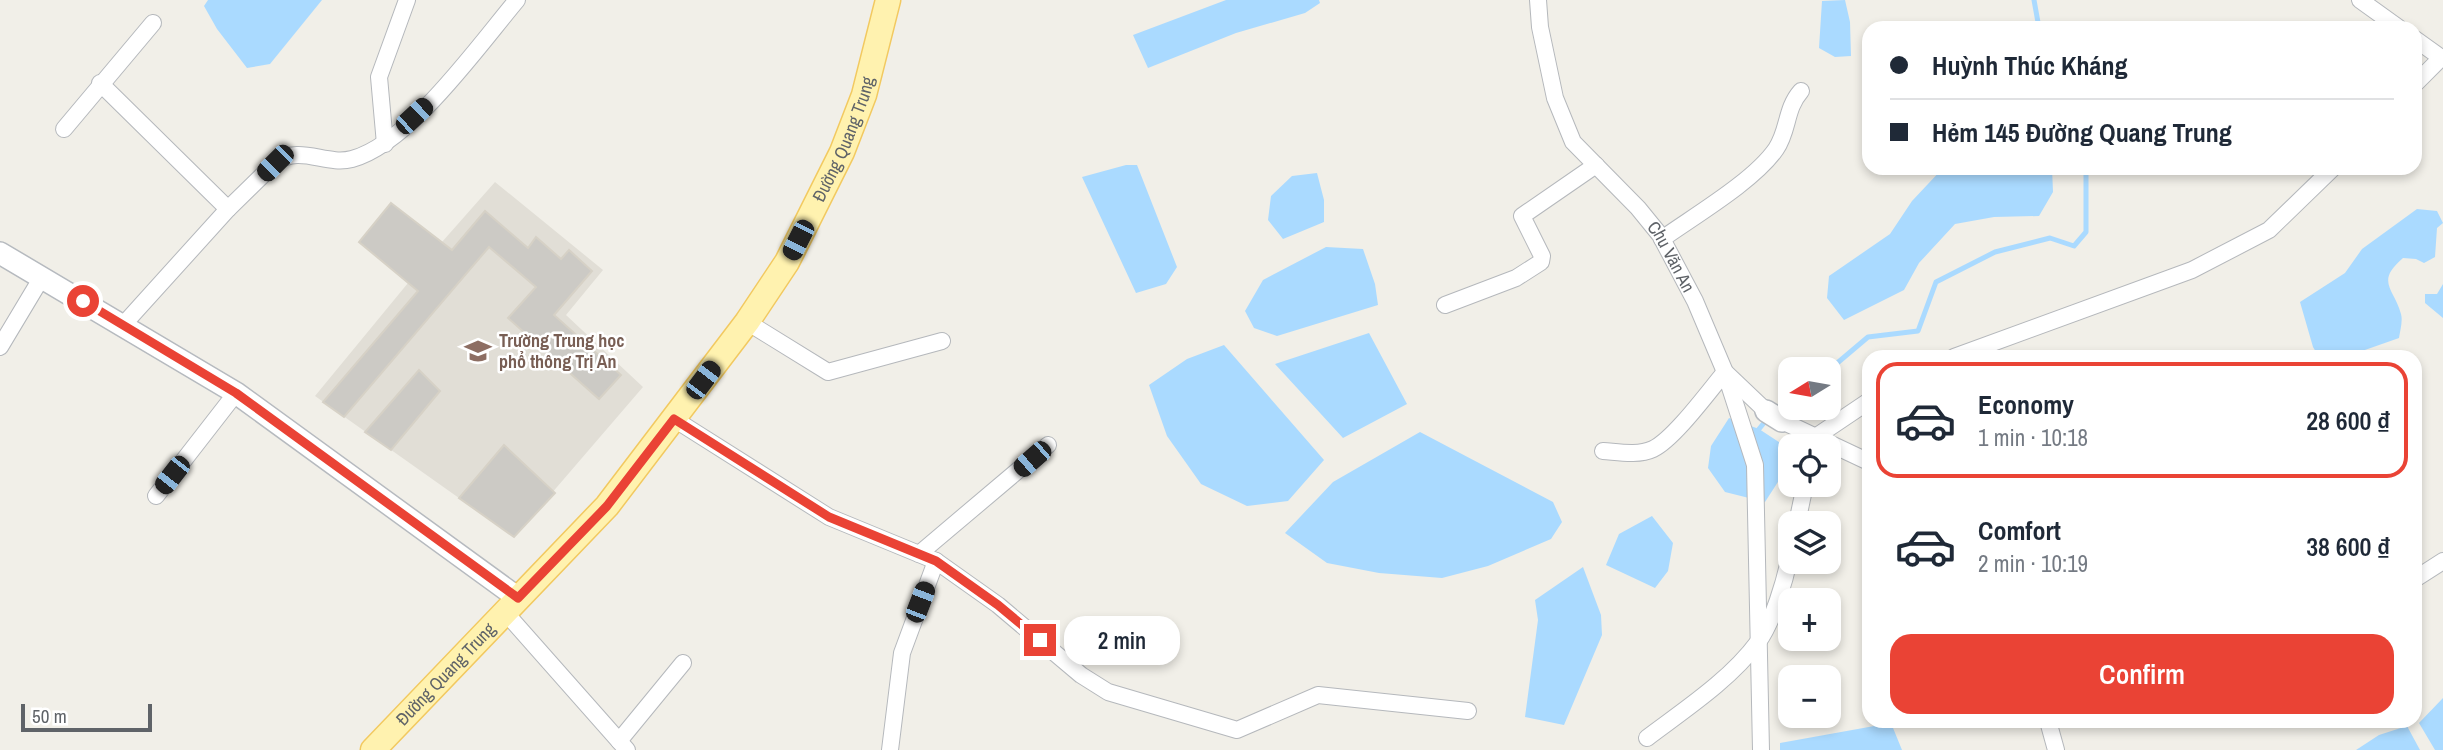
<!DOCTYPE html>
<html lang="en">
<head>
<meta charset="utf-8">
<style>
  :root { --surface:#fff; --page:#f2f2f3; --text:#1f2937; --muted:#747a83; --line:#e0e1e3; --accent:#ea4335 }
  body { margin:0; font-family:"Archivo Narrow",sans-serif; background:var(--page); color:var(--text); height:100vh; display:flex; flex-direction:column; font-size:26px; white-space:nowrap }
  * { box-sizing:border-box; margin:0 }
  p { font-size:23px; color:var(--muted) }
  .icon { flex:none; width:38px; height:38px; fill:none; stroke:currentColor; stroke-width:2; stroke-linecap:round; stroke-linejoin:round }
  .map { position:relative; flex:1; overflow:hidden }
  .panel { position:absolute; left:1862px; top:350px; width:560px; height:378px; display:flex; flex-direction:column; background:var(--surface); border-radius:21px; box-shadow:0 4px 10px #0003 }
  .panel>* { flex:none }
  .top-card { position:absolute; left:1862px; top:21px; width:560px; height:154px; border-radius:21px; box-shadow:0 4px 10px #0003; display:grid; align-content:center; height:154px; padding:0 28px; background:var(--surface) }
  .needle { width:46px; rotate:259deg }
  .fabs { position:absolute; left:1778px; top:357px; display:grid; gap:14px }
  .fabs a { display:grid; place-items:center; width:63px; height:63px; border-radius:14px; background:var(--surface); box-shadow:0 4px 10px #0003; font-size:35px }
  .scale { position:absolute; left:21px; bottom:18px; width:131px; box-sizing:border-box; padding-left:7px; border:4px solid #5f6368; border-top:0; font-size:19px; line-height:24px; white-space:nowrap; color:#5f6368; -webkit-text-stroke:5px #fff; paint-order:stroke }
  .end { position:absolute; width:32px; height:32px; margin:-16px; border:9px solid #ea4335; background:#fff; box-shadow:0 0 0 4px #fff }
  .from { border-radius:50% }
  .bubble { position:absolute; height:49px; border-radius:21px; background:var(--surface); box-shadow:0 4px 10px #0003; font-size:23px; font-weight:600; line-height:49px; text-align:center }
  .car { position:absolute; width:21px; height:42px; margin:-21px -10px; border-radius:9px; box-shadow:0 0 5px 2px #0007; background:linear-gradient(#222 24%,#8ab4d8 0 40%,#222 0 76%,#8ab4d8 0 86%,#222 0) }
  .top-card b { display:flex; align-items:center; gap:24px; height:66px; font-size:26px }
  .top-card b+b { border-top:2px solid var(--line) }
  .top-card i { width:18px; height:18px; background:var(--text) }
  ul { padding:12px 0 0; list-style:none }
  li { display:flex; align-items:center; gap:21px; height:116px; margin:0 14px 10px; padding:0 14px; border:4px solid transparent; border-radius:21px }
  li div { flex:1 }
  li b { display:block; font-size:26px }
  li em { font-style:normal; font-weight:600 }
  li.active { border-color:var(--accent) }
  li>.icon { width:63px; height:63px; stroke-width:1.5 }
  .action { display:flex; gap:14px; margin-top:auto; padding:14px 28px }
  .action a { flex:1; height:80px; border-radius:21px; background:var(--accent); color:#fff; font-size:28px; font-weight:600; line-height:80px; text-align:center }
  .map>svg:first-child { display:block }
  .education { fill:#e1ded6 }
  .water { fill:#aadaff }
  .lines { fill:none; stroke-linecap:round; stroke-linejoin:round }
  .stream { stroke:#aadaff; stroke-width:5 }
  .building { fill:#cccac5; stroke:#d6d1c6; stroke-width:2 }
  .street-casing { stroke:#b5b8bc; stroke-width:18 }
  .secondary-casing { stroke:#b6babf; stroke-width:24 }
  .primary-casing { stroke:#f2c960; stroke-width:27 }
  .street { stroke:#fff; stroke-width:16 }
  .secondary { stroke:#fff; stroke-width:21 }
  .primary { stroke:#fff2af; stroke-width:24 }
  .route { stroke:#ea4335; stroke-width:9 }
  .labels { text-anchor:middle; stroke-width:5; stroke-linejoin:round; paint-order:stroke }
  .street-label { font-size:18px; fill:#5f6368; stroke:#fff }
  .education-label { font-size:18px; font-weight:bold; fill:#785e54; stroke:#fff; text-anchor:start }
</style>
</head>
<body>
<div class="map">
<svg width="2443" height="750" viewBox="0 0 2443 750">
  <rect width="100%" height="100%" fill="#f1efe8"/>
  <path class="education" d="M495,182L603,270L566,315L643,387L514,537L315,396L408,283L359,242L391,203L442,242Z"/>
  <path class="water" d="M208,0H322L270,64L247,68L217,29L204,6Z
    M1226,0H1319L1320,3L1305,13L1236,33L1148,68L1133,35Z
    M1845,0L1850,22L1851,56L1835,57L1819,48L1822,1Z
    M1126,165H1137L1177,267L1166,284L1136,293L1082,177Z
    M1943,168H2052L2053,192L2039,216L1994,217L1955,224L1919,263L1904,290L1844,320L1827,298L1829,276L1890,234L1912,201Z
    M1317,173L1324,200V222L1283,239L1268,220L1271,196L1292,176Z
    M2417,209L2437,211L2443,223L2437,228L2435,257L2424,263L2416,259L2403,258C2375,282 2394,288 2401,314C2403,321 2400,331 2399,338L2345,357H2319L2313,347L2300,302L2345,273L2362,249Z
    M1326,247L1363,249L1375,284L1378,305L1277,336L1254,328L1245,311L1263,280Z
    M2443,284V318L2425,303V294H2437Z
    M1369,333L1407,404L1343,438L1275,364Z
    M1224,345L1324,460L1288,501L1247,506L1201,484L1167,436L1149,385L1187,359Z
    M1729,418L1759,429L1785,446V471L1765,502L1725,492L1708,468L1711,446Z
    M1420,432L1553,502L1562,522L1551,539L1488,566L1442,578L1379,573L1327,563L1285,533L1333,482Z
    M1652,516L1673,543L1668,571L1655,588L1606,565L1619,534Z
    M1583,567L1601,615L1602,635L1564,725L1525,717L1538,620L1535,600Z
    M2443,698V750H2435L2419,723Z
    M1891,723L1902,750H1780V743Z
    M2407,726L2420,750H2356L2379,735Z"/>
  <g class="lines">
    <path class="stream" d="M2034,0L2039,28
      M1829,370L1868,337L1918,331L1936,282L1995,252L2050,238L2074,246L2086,232V168
      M1775,411L1790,394
      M1759,429L1768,418"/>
  </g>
  <path class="building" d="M391,203L452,250L485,211L528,248L536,237L561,259L569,250L592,271L554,315L621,375L599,399L508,318L536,287L489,247L344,417L323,402L418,291L359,242Z
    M419,370L440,391L391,450L365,432Z
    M504,445L555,493L514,537L459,498Z"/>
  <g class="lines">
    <g class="street-casing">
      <g id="street">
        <path id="s1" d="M1538,0L1540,27L1555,98L1573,142L1638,208L1660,235L1695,301L1725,372L1766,411"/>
        <path d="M2360,0L2399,28"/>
        <path d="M2415,39L2443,59"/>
        <path d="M100,83L228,209"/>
        <path d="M2415,84L2441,58"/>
        <path d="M64,129L153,23"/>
        <path d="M385,144L379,77L407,0"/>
        <path d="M1662,239C1694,216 1754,181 1776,149C1789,130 1785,109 1801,91"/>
        <path d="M1445,305L1516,278L1541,262L1542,256L1522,216L1596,165"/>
        <path d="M747,322L828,372L942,341"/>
        <path d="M124,324L228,209L275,163C300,144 325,166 352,159C409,144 479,45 517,0"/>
        <path d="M0,347L42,277"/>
        <path d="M1954,357L2192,270L2269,230L2333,168"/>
        <path d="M674,419L829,517L936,561L998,605L1081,675L1108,692L1237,730L1318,695L1468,711"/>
        <path d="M1782,421L1869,462"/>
        <path d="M1812,446L1814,438L1869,401"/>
        <path d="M1603,451C1618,452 1638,456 1653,449C1674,439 1709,391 1725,372L1755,465L1761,750"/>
        <path d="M156,496L236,393"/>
        <path d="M1797,523L1805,485"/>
        <path d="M919,554L1048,445"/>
        <path d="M2415,579L2443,561"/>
        <path d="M504,611L627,750"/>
        <path d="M2048,721L2056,750"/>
        <path d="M1647,738C1684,710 1730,680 1758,642C1773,622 1785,580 1790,556"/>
        <path d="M619,741L683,663"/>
        <path d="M890,750L902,653L936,561"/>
      </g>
    </g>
    <g class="secondary-casing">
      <path id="secondary" d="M0,253L236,393L518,598
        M1766,411L1782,421"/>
    </g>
    <g class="primary-casing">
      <g id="primary">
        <path id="s2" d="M373,750L607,506L747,322L787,262L842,152L864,95L888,0"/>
      </g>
    </g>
    <use href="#street" class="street"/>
    <use href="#secondary" class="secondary"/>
    <use href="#primary" class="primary"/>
  </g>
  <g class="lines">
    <path class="route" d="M83,301L236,393L518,598L607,506L674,419L829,517L936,561L998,605L1040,640"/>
  </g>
  <defs>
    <g id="school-bare" transform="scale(2.1)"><path d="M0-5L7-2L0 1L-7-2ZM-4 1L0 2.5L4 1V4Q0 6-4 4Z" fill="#8d6e63" stroke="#fff" stroke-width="2.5" paint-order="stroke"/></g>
  </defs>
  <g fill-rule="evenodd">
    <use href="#school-bare" x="478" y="351"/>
  </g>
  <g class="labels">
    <g class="street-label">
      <text dy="6" stroke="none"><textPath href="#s2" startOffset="777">Đường Quang Trung</textPath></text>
      <text dy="6" stroke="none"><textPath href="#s1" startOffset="299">Chu Văn An</textPath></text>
      <text dy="6" stroke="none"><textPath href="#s2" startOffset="105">Đường Quang Trung</textPath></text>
    </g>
    <g class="education-label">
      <text x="499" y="347">Trường Trung học<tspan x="499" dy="21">phổ thông Trị An</tspan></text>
    </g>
  </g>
</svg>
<div class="fabs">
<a><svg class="needle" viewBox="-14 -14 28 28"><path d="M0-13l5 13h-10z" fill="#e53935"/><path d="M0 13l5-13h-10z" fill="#747a83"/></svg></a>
<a><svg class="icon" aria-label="locate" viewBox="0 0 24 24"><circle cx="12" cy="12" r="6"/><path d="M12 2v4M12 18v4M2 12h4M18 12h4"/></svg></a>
<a><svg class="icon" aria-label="layers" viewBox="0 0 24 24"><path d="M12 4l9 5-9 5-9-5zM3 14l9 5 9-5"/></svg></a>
<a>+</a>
<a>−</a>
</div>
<div class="scale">50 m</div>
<i class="end from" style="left:83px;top:301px"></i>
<i class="end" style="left:1040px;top:640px"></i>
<div class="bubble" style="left:1064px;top:616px;width:116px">2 min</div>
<i class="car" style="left:414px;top:116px;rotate:47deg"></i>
<i class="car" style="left:275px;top:163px;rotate:225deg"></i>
<i class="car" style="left:798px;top:240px;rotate:207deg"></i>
<i class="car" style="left:703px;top:380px;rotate:37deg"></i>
<i class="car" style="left:1032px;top:459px;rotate:229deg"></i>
<i class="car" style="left:172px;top:475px;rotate:218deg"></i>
<i class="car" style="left:920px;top:602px;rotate:21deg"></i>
<div class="top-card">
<b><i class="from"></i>Huỳnh Thúc Kháng</b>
<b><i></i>Hẻm 145 Đường Quang Trung</b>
</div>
<section class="panel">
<ul>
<li class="active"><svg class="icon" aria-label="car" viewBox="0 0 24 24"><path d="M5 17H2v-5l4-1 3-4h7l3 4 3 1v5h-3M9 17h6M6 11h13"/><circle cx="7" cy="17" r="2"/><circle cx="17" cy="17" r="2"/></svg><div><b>Economy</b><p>1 min · 10:18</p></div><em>28 600 ₫</em></li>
<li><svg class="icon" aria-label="car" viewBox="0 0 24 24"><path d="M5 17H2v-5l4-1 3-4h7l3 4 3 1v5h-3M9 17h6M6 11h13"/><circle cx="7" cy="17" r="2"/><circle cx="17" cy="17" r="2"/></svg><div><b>Comfort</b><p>2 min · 10:19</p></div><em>38 600 ₫</em></li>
</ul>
<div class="action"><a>Confirm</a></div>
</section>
</div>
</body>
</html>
